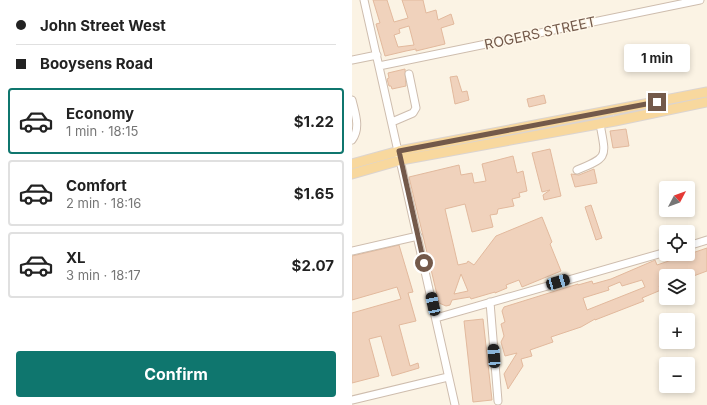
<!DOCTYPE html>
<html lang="en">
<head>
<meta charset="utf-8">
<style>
  :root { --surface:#fff; --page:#f2f2f2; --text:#222; --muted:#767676; --line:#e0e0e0; --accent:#0f766e }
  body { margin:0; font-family:Inter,sans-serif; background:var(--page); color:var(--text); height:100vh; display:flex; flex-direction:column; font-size:15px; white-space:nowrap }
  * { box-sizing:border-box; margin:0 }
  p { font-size:13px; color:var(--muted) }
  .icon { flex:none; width:22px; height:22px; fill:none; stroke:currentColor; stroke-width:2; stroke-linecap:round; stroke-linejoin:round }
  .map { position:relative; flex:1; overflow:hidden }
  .sheet { display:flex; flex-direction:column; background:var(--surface); width:352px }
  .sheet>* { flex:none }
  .banner { display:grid; align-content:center; height:88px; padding:0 16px; background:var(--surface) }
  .needle { width:26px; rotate:49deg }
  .buttons { position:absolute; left:307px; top:181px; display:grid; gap:8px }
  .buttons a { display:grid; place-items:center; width:36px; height:36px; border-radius:4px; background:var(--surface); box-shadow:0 2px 6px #0003; font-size:20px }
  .end { position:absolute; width:18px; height:18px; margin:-9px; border:5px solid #73594a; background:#fff; box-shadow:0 0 0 2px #fff }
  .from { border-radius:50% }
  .bubble { position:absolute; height:28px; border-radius:4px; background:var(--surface); box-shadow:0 2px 6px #0003; font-size:13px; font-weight:700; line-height:28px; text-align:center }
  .car { position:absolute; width:12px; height:24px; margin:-12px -6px; border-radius:5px; box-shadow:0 0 3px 1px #0007; background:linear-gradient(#222 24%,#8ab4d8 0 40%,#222 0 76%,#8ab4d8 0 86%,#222 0) }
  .banner b { display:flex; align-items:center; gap:14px; height:38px; font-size:15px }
  .banner b+b { border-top:1px solid var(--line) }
  .banner i { width:10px; height:10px; background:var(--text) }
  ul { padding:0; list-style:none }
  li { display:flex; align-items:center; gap:12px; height:66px; margin:0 8px 6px; padding:0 8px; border:2px solid var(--line); border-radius:4px }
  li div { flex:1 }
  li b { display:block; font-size:15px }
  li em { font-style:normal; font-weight:700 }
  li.selected { border-color:var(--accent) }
  li>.icon { width:36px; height:36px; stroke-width:1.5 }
  .action { display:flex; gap:8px; margin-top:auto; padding:8px 16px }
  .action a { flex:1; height:46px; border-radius:4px; background:var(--accent); color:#fff; font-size:16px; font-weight:700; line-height:46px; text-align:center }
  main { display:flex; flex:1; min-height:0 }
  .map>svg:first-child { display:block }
  .building { fill:#f0d2bc; stroke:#e2b99d; fill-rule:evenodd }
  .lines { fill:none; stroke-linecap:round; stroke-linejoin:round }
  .minor-casing { stroke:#cebdae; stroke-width:9 }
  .major-casing { stroke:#dbd4d0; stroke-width:11 }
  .minor { stroke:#fff; stroke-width:7 }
  .major { stroke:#f8d89e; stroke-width:9 }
  .route { stroke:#73594a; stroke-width:5 }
  .labels { text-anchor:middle; stroke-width:3; stroke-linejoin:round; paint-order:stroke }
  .street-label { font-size:14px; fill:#73594a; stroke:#fef7ea }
</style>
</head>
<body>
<main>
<section class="sheet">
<div class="banner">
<b><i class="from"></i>John Street West</b>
<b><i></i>Booysens Road</b>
</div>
<ul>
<li class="selected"><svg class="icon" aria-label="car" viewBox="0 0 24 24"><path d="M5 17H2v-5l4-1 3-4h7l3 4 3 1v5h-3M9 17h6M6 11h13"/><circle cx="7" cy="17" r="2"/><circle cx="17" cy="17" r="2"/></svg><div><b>Economy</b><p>1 min · 18:15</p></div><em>$1.22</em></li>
<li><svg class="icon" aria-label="car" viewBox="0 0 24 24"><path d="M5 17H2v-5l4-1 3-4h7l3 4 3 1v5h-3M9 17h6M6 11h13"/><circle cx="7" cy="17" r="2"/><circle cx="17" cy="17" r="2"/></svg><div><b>Comfort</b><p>2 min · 18:16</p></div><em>$1.65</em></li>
<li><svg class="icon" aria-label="car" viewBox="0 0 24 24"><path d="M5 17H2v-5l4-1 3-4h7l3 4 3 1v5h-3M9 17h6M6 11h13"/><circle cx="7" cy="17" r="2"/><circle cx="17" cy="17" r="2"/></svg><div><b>XL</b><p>3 min · 18:17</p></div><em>$2.07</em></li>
</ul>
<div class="action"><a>Confirm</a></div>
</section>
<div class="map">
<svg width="355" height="405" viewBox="0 0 355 405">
  <rect width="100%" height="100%" fill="#fbf3e4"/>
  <path class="building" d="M21,0H35L42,22L56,18L50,0H71L74,13L84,10L86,20L99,14L102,24L89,28L93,44L64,51V49L54,51L33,56L24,24L28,23ZM57,26L62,45L46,47L42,35L48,33L47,29Z
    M53,69L54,86L40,89L39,86H37L35,79L37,78L36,73Z
    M105,76L110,92L115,91L117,100L103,104L98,77Z
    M192,95L194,103L177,107L175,99Z
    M274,129L277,146L261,148L258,131Z
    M198,149L209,196L192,200L191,195L198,190L190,192L180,153Z
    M161,156L165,173L171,171L175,191L167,193L168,197L160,199L162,206L146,209L145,214L138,215L141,227L120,232L113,204L93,209L106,265L115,263L116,261L122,265L144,236L190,217L200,242L198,244L209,271L170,287L167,280L154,285L155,288L143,293V292L119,299L118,297L100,300L98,305L94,306L87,303L57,177L107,165L109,175L120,173L122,183L134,181L130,164ZM109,274L116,291L102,294Z
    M242,169L245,183L223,187L219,174L227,175Z
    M239,205L250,238L244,240L233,207Z
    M47,245L61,292L56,293L64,321L47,325L58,366L66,363L67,368L40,376L29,336L17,339L27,376L0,383V313L49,299L45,287L0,300V256Z
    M355,248V271L336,278V276H324L323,274L309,276L312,284L307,286L309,290L290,298L292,301L243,320V319L229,327L199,337L201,342L178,350L180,356L169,359L171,366L156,389L152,374L165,353L153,356L149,342L152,336L149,324L153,322L150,311L152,307L226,284V285L240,281L241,284L259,279L301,261L303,260L305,265ZM290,280L293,287L235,310L231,298L257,290L256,287L268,282L270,286Z
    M131,319L140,400L121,402L112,321Z"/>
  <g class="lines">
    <g class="minor-casing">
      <path id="minor" d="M12,0L103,405
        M0,60L25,55
        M27,66L348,0
        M0,100C3,113 9,128 0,140
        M40,122L61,113L64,108L57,74
        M225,170C257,157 254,157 248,124
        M336,246L355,240
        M0,251L66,236
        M138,302L146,401
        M84,318L314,252
        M0,400L96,377"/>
    </g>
    <g class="major-casing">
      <path id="major" d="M0,164L47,151L355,92
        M0,174L49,160L263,121L355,102"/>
    </g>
    <use href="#minor" class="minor"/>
    <use href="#major" class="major"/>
  </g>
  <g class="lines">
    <path class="route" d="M72,263L47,151L305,102"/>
  </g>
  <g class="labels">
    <g class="street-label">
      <text transform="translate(188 33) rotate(-12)" y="5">ROGERS STREET</text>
    </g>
  </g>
</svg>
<div class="buttons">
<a><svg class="needle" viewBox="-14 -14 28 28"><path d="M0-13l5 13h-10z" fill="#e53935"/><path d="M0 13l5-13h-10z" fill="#767676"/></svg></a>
<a><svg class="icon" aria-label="locate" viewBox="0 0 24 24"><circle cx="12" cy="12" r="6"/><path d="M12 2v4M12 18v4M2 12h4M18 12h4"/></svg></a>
<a><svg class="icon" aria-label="layers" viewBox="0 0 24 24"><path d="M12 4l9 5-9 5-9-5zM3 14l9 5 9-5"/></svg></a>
<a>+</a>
<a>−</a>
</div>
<i class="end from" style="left:72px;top:263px"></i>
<i class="end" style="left:305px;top:102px"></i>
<div class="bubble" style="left:272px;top:44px;width:66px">1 min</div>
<i class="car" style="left:206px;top:282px;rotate:74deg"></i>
<i class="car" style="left:81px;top:304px;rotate:348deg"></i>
<i class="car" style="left:142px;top:356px;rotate:356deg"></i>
</div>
</main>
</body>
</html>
